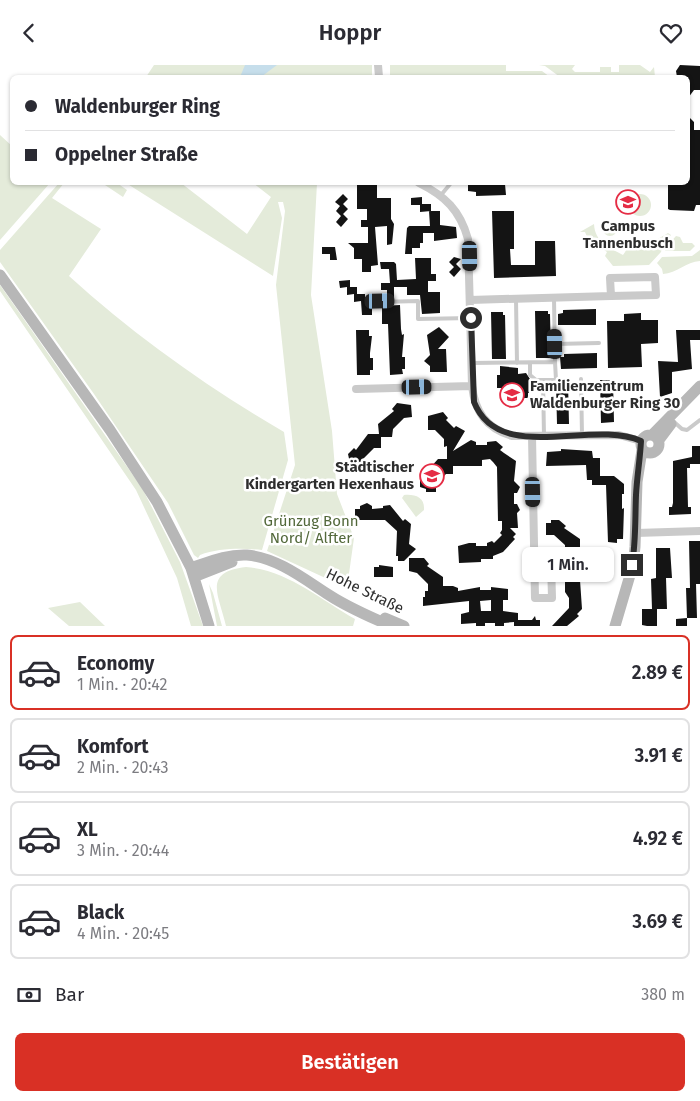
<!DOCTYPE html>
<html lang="de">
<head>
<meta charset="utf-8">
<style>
  :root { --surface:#fff; --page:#f2f2f3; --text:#2b2b33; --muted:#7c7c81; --line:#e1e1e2; --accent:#d93025 }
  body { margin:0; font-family:"Fira Sans",sans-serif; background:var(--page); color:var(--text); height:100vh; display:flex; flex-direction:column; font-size:19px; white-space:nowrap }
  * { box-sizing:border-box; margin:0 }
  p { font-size:16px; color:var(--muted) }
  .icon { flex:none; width:28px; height:28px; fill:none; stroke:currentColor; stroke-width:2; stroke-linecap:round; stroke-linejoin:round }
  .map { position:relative; height:561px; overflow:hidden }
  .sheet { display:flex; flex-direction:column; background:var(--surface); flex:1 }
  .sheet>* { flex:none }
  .banner { position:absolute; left:10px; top:10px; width:680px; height:110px; border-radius:8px; box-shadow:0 1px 4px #0004; display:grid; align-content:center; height:110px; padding:0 15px; background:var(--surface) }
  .end { position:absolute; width:22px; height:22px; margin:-11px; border:6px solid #2d2d2d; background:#fff; box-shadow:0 0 0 2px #fff }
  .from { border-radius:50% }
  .bubble { position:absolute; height:35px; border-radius:8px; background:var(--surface); box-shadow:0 1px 4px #0004; font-size:16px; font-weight:600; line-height:35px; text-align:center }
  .car { position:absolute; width:15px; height:30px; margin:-15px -8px; border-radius:6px; box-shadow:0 0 4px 1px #0007; background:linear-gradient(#222 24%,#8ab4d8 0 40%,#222 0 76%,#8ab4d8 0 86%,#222 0) }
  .banner b { display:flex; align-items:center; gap:18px; height:48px; font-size:19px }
  .banner b+b { border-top:1px solid var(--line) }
  .banner i { width:12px; height:12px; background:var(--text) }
  ul { padding:9px 0 0; list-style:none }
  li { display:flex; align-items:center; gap:15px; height:75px; margin:0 10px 8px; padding:0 5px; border:2px solid var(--line); border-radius:8px }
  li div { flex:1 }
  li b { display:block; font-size:19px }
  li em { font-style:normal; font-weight:600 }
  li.selected { border-color:var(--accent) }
  li>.icon { width:45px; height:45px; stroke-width:1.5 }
  .pay { display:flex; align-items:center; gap:12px; height:55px; padding:0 15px; font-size:19px }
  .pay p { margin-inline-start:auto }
  .cta { display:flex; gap:10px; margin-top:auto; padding:10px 15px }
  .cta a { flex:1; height:58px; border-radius:8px; background:var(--accent); color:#fff; font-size:20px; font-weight:600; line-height:58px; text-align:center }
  header { display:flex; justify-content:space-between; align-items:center; height:65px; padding:0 15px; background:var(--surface); font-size:22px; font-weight:600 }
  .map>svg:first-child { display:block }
  .green { fill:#e4ebda }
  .water { fill:#c6deeb }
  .building { fill:#141414; fill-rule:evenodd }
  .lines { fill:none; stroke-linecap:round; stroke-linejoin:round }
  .lane { stroke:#cacaca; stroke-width:4 }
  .street { stroke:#cacaca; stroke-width:8 }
  .secondary { stroke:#b7b7b7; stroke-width:11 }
  .route { stroke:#2d2d2d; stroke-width:6 }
  .labels { text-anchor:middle; stroke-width:5; stroke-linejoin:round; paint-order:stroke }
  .poi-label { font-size:15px; font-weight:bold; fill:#2d2d2d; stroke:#fff }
  .park-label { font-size:15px; fill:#52683a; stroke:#fff }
  .street-label { font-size:15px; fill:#2d2d2d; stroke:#fff }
</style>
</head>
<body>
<header><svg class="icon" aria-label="back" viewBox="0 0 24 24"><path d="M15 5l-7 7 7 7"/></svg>Hoppr<svg class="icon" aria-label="heart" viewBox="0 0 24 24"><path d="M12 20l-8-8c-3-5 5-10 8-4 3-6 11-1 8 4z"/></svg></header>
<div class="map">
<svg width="700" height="561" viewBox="0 0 700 561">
  <rect width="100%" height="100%" fill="#fff"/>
  <path class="green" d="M154,0H372V12H146Z
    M390,0H506V6H542L550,12H390Z
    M539,0H575L572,4L575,7H600V2H611V7H619V0H640L650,7L654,2L655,12H560L545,1Z
    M0,70L12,81V118H50L0,175Z
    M59,118H64L52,133L101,164L69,211C135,271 207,322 284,367L288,395L262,485C242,483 219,483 200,490L198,493L194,490L168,438L94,329L0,197V185Z
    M102,118H117L127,125L123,132Z
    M126,118H181L247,169L271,132L253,118H317L311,230L332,366L337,429L354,473L347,523L267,486L295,400L276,220L285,146L283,137H278L282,153L273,211Z
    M629 140a11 11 0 1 1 22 0a11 11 0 1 1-22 0Z
    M603 164a7 7 0 1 1 14 0a7 7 0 1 1-14 0Z
    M594,159C595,177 608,182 623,190C630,180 631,171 646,174L651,178L668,168L671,170L663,180L661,187L649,200L613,201L605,191L607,187L588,174L585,167H580Z
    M676,171L680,172L683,178H692L695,181L690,186H665L667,181Z
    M700,185V196C686,197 677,208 663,209L662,204L657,198L662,192L692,191Z
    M0,220L142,423L180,497L203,561H191L177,513L136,425L0,226Z
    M404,430C415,429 425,432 424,445L416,452L402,433Z
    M246,502C287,505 320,534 355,554L353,561H226C219,530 202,507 246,502Z
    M209,519L213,528L222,561H217Z
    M80,537L105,561H69L48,543Z"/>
  <path class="water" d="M245,0H277L261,12H240Z"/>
  <path class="building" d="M680,0L700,1V25H694L688,33V12H677L676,6Z
    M688,51L694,57V65H700V140H696L694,146L670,145L668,144V118H688Z
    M357,118H377V133H391V154L394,159L392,179L387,180V161L375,162L378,200L371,201V207H362V194H354V183L348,178H368V162H361V155H367V144H357Z
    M468,118L505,119L506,130L476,131V127L468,126Z
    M343,129L348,134L343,139L348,144L343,149L348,154L341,162L336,157L341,151L336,146L340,141L335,137Z
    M422,132V139H431V146L420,147V140H411V133Z
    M429,146H440V160L456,162L457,173L434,176V168H423V178H420V183H412V189H405L407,163L409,161H430Z
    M492,146H514V184H510L511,200H535V176H555L556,211L494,213Z
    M322,182H335L337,195H330V189H322Z
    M454,192L461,194L456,199L461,204L454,212L449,207L454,202L449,197Z
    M415,193H431V209H436V216H428V227H440V248L422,249L420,230H407V222H394V233H387V225H381V218H390L389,204H381L380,197H394L396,199L397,215L416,214Z
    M350,215V222H357V229H365V236H372V250H362L361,236L354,237V229L347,230V222L340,223L339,216Z
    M400,240L401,264L402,270L404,269L402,292H405V304H402L403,309L390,310L388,259H382V241Z
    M596,244V260H558V249L563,248V245Z
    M535,246H548V249H550L551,293H536Z
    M491,247H503V250H505L506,294H492Z
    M641,248V255H658V278L641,279L642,302L608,303L607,256H624V249Z
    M439,262L449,272L438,284H446L447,307H430V301L424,296L430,290L427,270Z
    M356,265H369V271H372L370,288V293H373V305H370V310H357Z
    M676,265H700V275H690L692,304L672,307V328L660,332L658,296L678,297Z
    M597,288V303L561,304L560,292H564V289Z
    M500,301L518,303V309L526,308L532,317L533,328H528V333H516V329H501V323H497V310H500Z
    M600,315H613L614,357L601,358Z
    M560,316H568L569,359H557L556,319Z
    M397,338L411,340L412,352L404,353L393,364L392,372H381V383H374L362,395V403H351L348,389L354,383L356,385L368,369H379L378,359L394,346L392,344Z
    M443,347L448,353L446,355L454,363L456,361L465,366L453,386L471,375L476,377V380H487V377L496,376L503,382L500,385L504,388L516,396L514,416L520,422L517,428H514V439H517L520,445L517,448L518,463H510L516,469L513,472L515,474L503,487L493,491V494H481V497L459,498L458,481L469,478H476V481H487V478L492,476L494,478L502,470L500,468L502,465V456H498L497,402L493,397L490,394L482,395V401H453V409H446L436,419V427H426V424L420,422V414L438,394H447V381L444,382V374L435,365H428V351Z
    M692,381H700V399H690V403H687L688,442H691V449L669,450V442H672L673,438V396L692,392Z
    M561,384L592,386L593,393H600V411H614L624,419V429H622V444L624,443L623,474H617V478L608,477L606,420H592V415H587L586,400L546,401L547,387L561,386Z
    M367,438L372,441V444L383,443V441L390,440L403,456L405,454L411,459L409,479L416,484L404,496H398V491H396L397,466L385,455H355V444H360V441Z
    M551,455H559L566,461L564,463L580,474V482H577L580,505H577L578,515H580L582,544L577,549L579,551L567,561H552L569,543V533L565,527V480L554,470H546V458H551Z
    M689,476H700V519H696L697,553H687L686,523H690Z
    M656,483H670L672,513H666L667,544H657V561H647L642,560V544H652L651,514L656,513Z
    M409,493H424L429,499L427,501L443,512V521H453L458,523V526L480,522V525H491V522L508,524V535H503V546L518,548V555H532L535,551L536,555H540V561H514V557L504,558V561H495V558H485V561H476V558L461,559V549L469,547V536L423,541V532H425V526H428V519L417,508L409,506ZM491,535V546H481L480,536Z
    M379,500L393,502V512H374V502H379Z
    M687,553V561H676V554Z"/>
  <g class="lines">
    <path class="lane" d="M441,130L451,118
      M516,234L517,298
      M381,237L418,236V254L471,253
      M555,279L599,278
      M472,298L555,297L554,233
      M530,298V310L536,315H556L555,297
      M581,314L582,370
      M543,315L544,371
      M673,356L682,364L687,365L700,355"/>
    <path class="street" d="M378,0L379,12
      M419,118C445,131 460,145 468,174L472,321C475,347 486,363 512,371L619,370L641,376
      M655,212L656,230L611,231L610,213Z
      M470,235L611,231
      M356,324L472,321
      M532,371L535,533H552L551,497H534
      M636,468L700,466"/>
    <path class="secondary" d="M0,210L110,365L157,437L191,503L209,561
      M641 379a9 9 0 1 1 18 0a9 9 0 1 1-18 0Z
      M652,370L700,321
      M659,375L671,359
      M191,503C209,497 227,489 247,490C278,493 304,514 329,530C349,543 370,552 391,561
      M194,512L232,497
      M385,553L404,561
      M615,561L633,500L635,482L637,417L642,385"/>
  </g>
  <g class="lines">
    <path class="route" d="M471,253L474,337C499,400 591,354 641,376C640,395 637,411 636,430C635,454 636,476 632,500"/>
  </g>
  <defs>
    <g id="school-ring" transform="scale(1.25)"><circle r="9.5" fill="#fff" stroke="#e52d45" stroke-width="1.5"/><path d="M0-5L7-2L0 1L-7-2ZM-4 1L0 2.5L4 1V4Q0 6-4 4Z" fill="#e52d45"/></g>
  </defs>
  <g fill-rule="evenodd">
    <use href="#school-ring" x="628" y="137"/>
    <use href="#school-ring" x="512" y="330"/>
    <use href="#school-ring" x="432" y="411"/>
  </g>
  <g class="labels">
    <g class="poi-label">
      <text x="628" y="166">Campus<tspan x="628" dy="17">Tannenbusch</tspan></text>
      <text x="530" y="326" text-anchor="start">Familienzentrum<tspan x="530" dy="17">Waldenburger Ring 30</tspan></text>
      <text x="414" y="407" text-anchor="end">Städtischer<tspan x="414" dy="17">Kindergarten Hexenhaus</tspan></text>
    </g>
    <g class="park-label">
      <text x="311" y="461">Grünzug Bonn<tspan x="311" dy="17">Nord/ Alfter</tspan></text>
    </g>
    <g class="street-label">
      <text transform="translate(365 526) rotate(26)" y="5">Hohe Straße</text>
    </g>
  </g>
</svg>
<i class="end from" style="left:471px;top:253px"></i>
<i class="end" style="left:632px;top:500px"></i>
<div class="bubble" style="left:522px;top:482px;width:92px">1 Min.</div>
<i class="car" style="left:470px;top:191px;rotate:179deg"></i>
<i class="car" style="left:380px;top:236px;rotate:89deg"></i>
<i class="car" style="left:555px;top:279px;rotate:359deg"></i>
<i class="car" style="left:417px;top:322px;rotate:89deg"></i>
<i class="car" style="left:533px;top:427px;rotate:179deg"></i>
<div class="banner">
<b><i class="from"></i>Waldenburger Ring</b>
<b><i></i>Oppelner Straße</b>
</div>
</div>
<section class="sheet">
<ul>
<li class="selected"><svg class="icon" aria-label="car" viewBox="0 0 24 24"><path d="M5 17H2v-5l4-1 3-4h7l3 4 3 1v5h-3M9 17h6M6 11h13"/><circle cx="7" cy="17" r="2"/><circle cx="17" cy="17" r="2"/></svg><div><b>Economy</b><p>1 Min. · 20:42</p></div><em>2.89 €</em></li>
<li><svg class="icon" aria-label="car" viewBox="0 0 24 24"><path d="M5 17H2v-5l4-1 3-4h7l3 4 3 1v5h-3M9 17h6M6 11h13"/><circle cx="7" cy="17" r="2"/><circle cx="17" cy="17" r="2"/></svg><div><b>Komfort</b><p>2 Min. · 20:43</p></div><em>3.91 €</em></li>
<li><svg class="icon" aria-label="car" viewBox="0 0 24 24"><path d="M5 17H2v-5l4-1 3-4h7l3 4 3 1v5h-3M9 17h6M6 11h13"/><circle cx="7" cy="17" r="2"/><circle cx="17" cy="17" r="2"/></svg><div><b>XL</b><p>3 Min. · 20:44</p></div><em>4.92 €</em></li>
<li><svg class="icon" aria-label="car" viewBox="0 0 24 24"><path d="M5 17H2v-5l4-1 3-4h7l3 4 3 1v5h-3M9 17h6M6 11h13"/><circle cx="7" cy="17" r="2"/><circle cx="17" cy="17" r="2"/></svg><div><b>Black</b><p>4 Min. · 20:45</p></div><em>3.69 €</em></li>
</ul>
<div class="pay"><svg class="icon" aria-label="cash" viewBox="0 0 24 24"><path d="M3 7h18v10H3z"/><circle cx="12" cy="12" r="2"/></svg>Bar<p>380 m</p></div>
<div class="cta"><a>Bestätigen</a></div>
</section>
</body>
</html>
